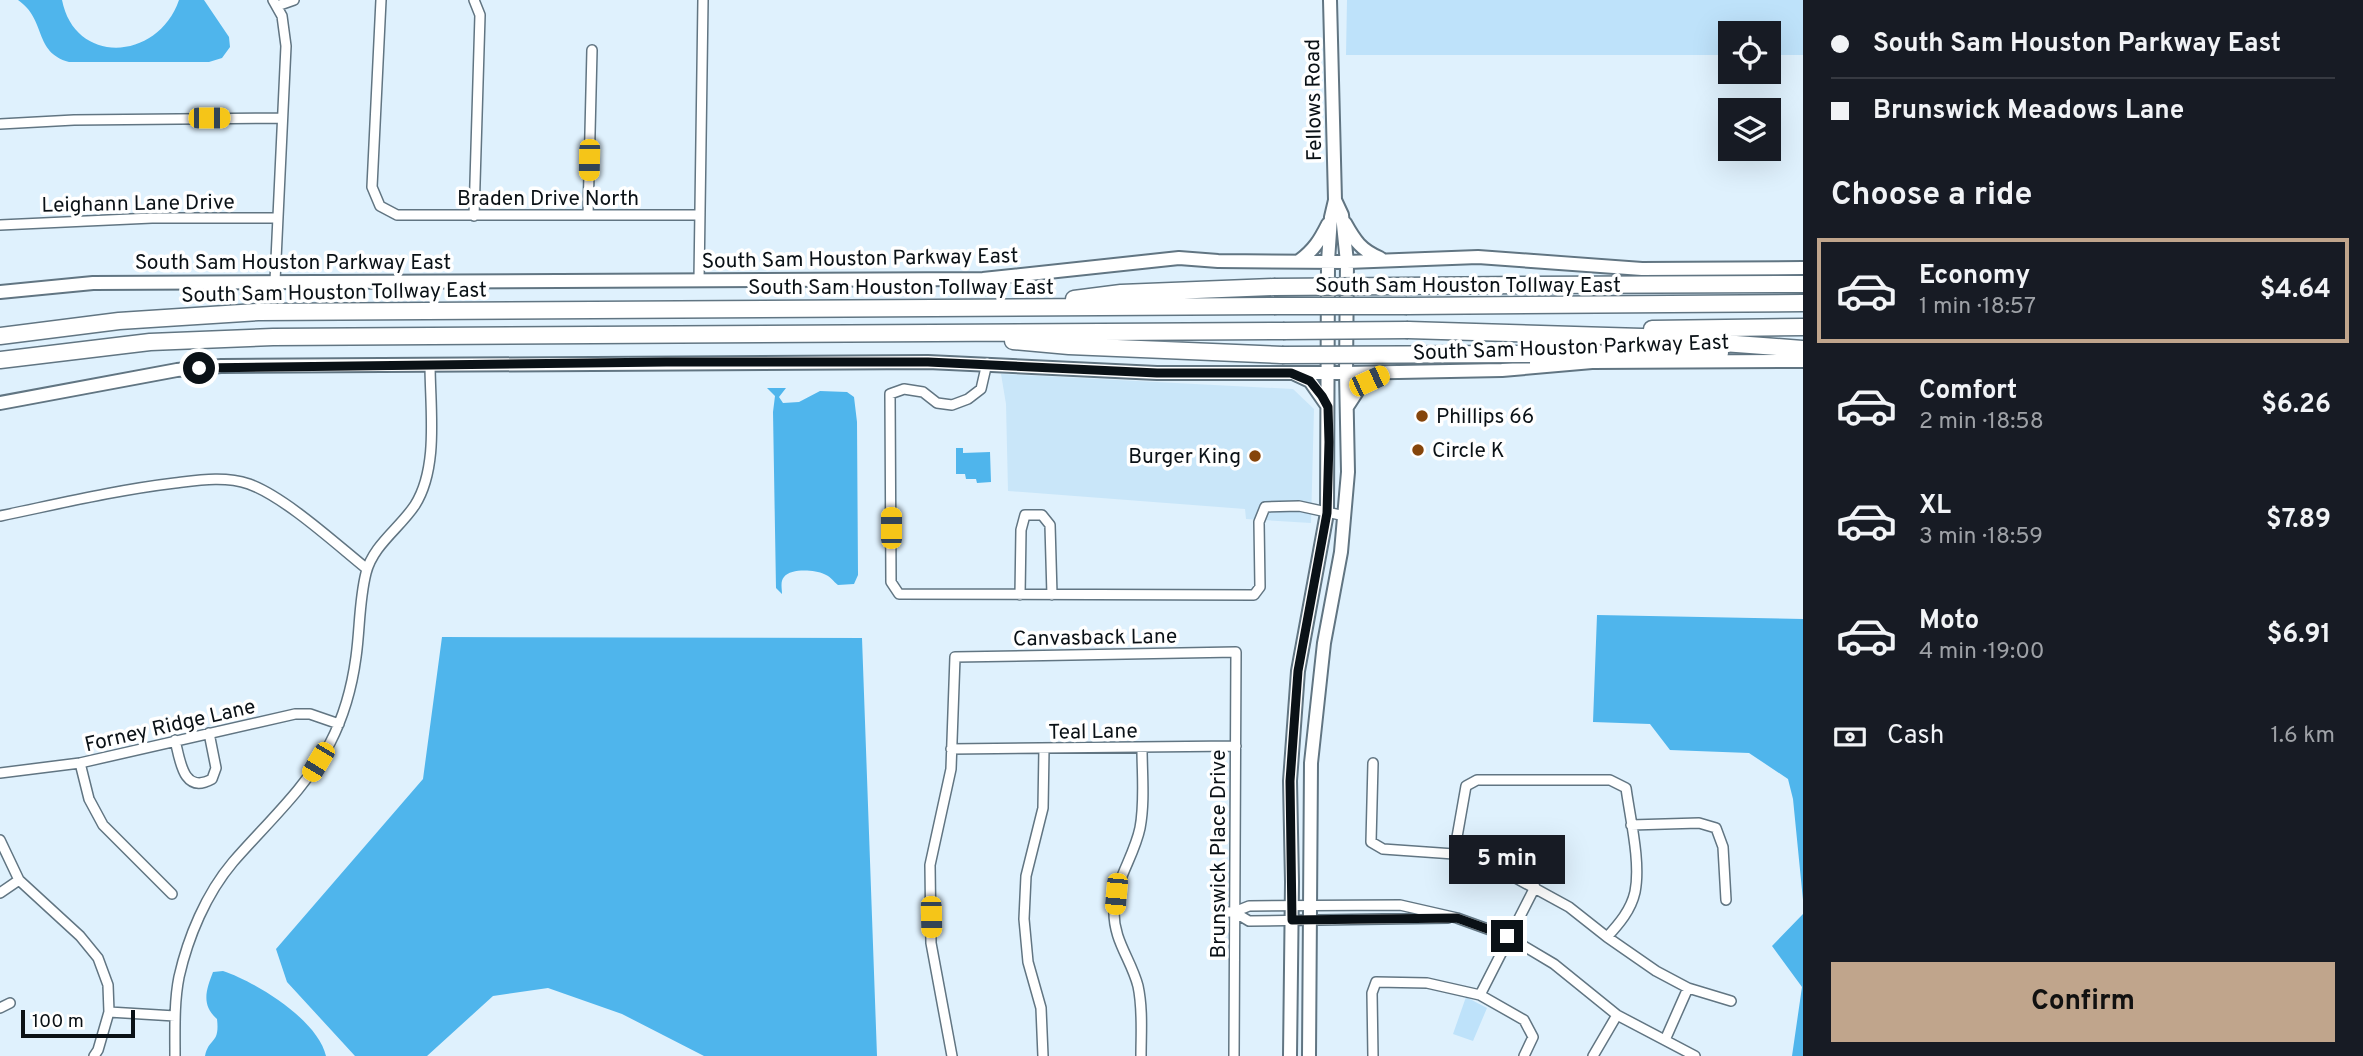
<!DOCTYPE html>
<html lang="en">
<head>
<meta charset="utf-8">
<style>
  :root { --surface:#171b24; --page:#20242c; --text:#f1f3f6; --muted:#9ea1a6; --line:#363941; --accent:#c0a58c }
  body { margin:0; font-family:Overpass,sans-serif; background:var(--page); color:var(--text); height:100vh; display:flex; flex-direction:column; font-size:26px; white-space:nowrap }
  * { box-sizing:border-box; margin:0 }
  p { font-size:23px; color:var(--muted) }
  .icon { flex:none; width:38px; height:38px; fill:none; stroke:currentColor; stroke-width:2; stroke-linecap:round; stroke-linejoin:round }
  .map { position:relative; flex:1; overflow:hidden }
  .panel { display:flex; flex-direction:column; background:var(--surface); width:560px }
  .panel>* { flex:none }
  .guide { display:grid; align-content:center; height:154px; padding:0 28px; background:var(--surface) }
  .controls { position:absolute; left:1718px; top:21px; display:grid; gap:14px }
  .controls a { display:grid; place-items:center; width:63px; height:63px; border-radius:0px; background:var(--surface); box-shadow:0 7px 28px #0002; font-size:35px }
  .scale { position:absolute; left:21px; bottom:18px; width:114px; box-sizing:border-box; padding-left:7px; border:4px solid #0a1116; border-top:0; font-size:19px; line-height:24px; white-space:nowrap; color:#0a1116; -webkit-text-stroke:5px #fff; paint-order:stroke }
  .end { position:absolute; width:32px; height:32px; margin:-16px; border:9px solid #0a1116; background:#fff; box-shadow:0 0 0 4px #fff }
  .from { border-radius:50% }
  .bubble { position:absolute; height:49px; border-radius:0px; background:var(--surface); box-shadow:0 7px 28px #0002; font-size:23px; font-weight:700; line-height:49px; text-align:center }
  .car { position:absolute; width:21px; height:42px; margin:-21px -10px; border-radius:9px; box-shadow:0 0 5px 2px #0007; background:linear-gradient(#f5c518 24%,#345 0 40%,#f5c518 0 76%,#345 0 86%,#f5c518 0) }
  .guide b { display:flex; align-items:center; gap:24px; height:66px; font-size:26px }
  .guide b+b { border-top:2px solid var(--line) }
  .guide i { width:18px; height:18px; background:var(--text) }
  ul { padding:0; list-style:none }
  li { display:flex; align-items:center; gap:21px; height:105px; margin:0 14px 10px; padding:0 14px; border:4px solid transparent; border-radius:0px }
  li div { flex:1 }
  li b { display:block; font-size:26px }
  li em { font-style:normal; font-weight:700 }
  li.active { border-color:var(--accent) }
  li>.icon { width:63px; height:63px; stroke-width:1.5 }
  h2 { padding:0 28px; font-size:32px; line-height:84px }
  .pay { display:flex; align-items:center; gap:18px; height:77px; padding:0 28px; font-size:26px }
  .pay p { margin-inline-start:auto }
  .button { display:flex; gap:14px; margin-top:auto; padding:14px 28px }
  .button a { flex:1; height:80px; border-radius:0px; background:var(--accent); color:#111; font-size:28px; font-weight:700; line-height:80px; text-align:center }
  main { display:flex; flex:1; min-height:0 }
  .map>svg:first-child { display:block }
  .built { fill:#c9e6f9 }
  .green { fill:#bee2fa }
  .water { fill:#4fb5ec }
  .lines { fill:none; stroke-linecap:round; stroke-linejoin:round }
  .street-casing { stroke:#617582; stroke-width:12 }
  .secondary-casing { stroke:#617582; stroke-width:16 }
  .highway-casing { stroke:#617582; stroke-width:19 }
  .street { stroke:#fff; stroke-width:9 }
  .secondary { stroke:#fff; stroke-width:12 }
  .highway { stroke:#fff; stroke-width:16 }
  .highway-bridge-casing { stroke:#617582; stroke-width:19; stroke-linecap:butt }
  .highway-bridge { stroke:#fff; stroke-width:16 }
  .route { stroke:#0a1116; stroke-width:9 }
  .poi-dot { fill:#85450b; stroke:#fff; stroke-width:2.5 }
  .labels { text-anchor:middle; stroke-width:7; stroke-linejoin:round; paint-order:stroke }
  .street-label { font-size:21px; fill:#0a1116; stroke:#fff }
  .poi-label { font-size:21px; fill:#0a1116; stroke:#fff; text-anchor:start }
</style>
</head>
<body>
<main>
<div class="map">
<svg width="1803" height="1056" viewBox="0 0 1803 1056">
  <rect width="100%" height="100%" fill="#dff1fd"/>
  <path class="built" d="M1001,374L1293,389L1314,409L1311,523L1246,519L1245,509L1008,491L1006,404Z"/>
  <path class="green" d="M1347,0H1803V55H1769V33H1731V55H1346Z
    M1466,997L1487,1008L1473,1041L1453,1034Z"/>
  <path class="water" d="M18,0H62C75,66 158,61 179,0H204L229,37L230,47L222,58L209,62H69C33,52 47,20 18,0Z
    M767,388H786L779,397L783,403L799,402L820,391L847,392L854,397L857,422L858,575L854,584L838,585C833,581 830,576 824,574C815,570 791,568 784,577C780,581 782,589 782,594L776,588L773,412L775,396Z
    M956,448H963V453L990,452L991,482L977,483L976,479H966L965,474H956Z
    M1597,615L1803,619V900L1793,799L1788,779L1749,753L1670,750L1650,724L1593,722Z
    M442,637L862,638L877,1056H704L622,1014L548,988L493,996L427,1056H355L287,982L276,949L423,779Z
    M1803,914V1056H1792L1802,987L1772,946Z
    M223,971C256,982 318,1020 326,1056H205C209,1037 220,1045 217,1019C201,1005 206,990 213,972Z"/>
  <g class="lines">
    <g class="street-casing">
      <path id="street" d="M273,0L282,16L286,46L275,281
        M381,0L372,187L380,206L397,215H700
        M277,6L294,0
        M0,124L74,120L282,118
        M588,215L592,50
        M474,216L480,15L474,0
        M0,225L152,218H276
        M699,280L703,0
        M987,363L981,389L968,399L952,405L937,403L923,392L904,389L890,394L891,582L899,594L1254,595L1260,587L1259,522L1265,507L1299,506L1345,516
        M0,516C58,504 116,490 175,483C200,480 225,476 249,484C285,497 336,544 367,569
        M1020,595L1021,530L1025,515H1042L1050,525L1052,595
        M175,740C180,760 183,795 212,779L216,768L209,733
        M951,749L1236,746
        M80,763L89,799L103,825L172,894
        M1373,763L1371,842L1383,849L1454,854L1503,871L1569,907L1607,937L1656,971L1688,988L1731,1001
        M0,773L80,763L295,714H310L339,724
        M1631,825L1699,823L1716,828L1723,847L1726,900
        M0,840L19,880L80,936L98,958L108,985L109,1012L98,1050L94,1056
        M1454,854L1466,786L1477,780H1610L1626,788C1630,818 1641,862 1635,892C1631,910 1619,924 1607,937
        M0,893L19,880
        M1218,912H1234L1249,906L1400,905L1457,918L1507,936L1554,964L1617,1015L1695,1056
        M1234,912L1249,921L1448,918
        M1480,995L1535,887
        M0,1008L10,1003
        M109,1012L175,1016
        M1665,1040L1688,988
        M175,1056C175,1030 174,1002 179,977C188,937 206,894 233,862C267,823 305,789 330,743C344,716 352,687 356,657C360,629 359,601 366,573C373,545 400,528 415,505C439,467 430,408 430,364
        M952,1056L931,943L930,865L951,769L955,657L1236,652L1234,1056
        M1043,1056L1041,1008L1028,962L1024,919L1026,876L1043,808L1044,749
        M1141,1056C1141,1033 1143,1009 1138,986C1131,959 1113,940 1114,910C1115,880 1134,857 1140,828C1145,802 1142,774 1142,748
        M1373,1056L1372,993L1376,982L1427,983L1480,995L1524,1020L1533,1037L1524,1056
        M1593,1056L1617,1015"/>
    </g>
    <g class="secondary-casing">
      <path id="secondary" d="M1345,223C1355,241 1361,250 1380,258
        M1299,261C1314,250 1320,240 1328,224
        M0,292L93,283L983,279L1179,258L1218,261L1347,262L1478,257L1642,269L1803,268
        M1295,374L1310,381L1326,404
        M0,403L177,370L221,366L928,362L1157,373H1346L1502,370L1592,362L1803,361
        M1347,407L1360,387L1381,375
        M1290,1056L1292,882L1290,781L1298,671L1327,513L1328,261L1331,217L1335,200L1330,0
        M1309,1056L1311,763L1324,643L1341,552L1348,472L1346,373L1347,262L1342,215L1335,200"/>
    </g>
    <g class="highway-casing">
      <path id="highway" d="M1529,285L1803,284
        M1074,299L1121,293L1274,287
        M1407,306L1803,303
        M1652,329L1803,327
        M1408,330L1642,337L1803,349
        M0,336L119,321L258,312L1274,306
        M1013,341L1069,346L1282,355
        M1530,354L1720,353
        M0,360L150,342L273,337L1283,331"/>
    </g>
    <use href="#street" class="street"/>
    <use href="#secondary" class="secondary"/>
    <use href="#highway" class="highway"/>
    <g class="highway-bridge-casing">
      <path id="highway-bridge" d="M1274,287L1529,285
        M1274,306H1407
        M1283,331L1408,330
        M1282,355L1530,354"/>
    </g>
    <use href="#highway-bridge" class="highway-bridge"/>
  </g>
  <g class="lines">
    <path class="route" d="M199,368L666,362H928L1157,373H1291L1310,381L1322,396L1328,407L1329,442L1327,513L1298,671L1290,781L1292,920L1457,918L1507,936"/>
  </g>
  <g class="poi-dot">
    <circle cx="1422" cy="416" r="7"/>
    <circle cx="1418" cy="450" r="7"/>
    <circle cx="1255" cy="456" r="7"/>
  </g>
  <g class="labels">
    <g class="street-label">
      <text transform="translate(1313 100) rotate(-91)" y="7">Fellows Road</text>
      <text x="548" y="205">Braden Drive North</text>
      <text transform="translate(138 203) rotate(-1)" y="7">Leighann Lane Drive</text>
      <text transform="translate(860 258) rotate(-1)" y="7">South Sam Houston Parkway East</text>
      <text x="293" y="269">South Sam Houston Parkway East</text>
      <text x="1468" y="292">South Sam Houston Tollway East</text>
      <text x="901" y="294">South Sam Houston Tollway East</text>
      <text transform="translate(334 292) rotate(-1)" y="7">South Sam Houston Tollway East</text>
      <text transform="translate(1571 347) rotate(-2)" y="7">South Sam Houston Parkway East</text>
      <text transform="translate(1095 637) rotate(-1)" y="7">Canvasback Lane</text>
      <text transform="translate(170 725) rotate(-13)" y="7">Forney Ridge Lane</text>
      <text transform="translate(1093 731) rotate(-1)" y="7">Teal Lane</text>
      <text transform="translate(1218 854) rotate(-90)" y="7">Brunswick Place Drive</text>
    </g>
    <g class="poi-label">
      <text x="1436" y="423">Phillips 66</text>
      <text x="1432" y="457">Circle K</text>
      <text x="1241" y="463" text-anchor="end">Burger King</text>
    </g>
  </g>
</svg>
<div class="controls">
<a><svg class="icon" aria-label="locate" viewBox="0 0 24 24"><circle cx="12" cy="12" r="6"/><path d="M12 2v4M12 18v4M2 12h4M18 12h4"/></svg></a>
<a><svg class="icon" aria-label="layers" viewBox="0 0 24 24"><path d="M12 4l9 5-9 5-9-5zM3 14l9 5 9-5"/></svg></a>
</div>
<div class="scale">100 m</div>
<i class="end from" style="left:199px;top:368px"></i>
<i class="end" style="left:1507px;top:936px"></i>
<div class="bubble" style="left:1449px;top:835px;width:116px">5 min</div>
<i class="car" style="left:209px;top:118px;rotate:90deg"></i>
<i class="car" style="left:589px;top:160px;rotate:181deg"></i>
<i class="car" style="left:1369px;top:381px;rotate:65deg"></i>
<i class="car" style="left:891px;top:528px;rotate:0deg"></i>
<i class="car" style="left:318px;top:762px;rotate:211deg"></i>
<i class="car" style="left:1116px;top:894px;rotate:185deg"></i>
<i class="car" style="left:931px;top:917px;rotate:179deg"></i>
</div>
<section class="panel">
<div class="guide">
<b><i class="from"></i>South Sam Houston Parkway East</b>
<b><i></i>Brunswick Meadows Lane</b>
</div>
<h2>Choose a ride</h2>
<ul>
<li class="active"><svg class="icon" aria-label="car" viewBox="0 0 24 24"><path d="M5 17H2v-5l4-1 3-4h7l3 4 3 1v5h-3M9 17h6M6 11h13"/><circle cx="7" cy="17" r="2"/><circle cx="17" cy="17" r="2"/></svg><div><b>Economy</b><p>1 min · 18:57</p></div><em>$4.64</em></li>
<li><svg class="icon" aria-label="car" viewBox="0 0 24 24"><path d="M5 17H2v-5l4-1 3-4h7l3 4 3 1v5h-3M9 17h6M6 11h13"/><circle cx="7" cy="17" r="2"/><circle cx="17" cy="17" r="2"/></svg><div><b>Comfort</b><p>2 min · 18:58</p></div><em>$6.26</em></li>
<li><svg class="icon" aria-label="car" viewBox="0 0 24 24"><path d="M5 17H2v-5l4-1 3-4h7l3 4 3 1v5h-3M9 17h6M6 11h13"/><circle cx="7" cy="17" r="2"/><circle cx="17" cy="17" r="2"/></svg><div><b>XL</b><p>3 min · 18:59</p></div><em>$7.89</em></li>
<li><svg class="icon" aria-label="car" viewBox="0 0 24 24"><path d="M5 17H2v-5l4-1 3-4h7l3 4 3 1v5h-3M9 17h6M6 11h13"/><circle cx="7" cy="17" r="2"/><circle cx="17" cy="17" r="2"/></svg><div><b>Moto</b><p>4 min · 19:00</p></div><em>$6.91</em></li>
</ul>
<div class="pay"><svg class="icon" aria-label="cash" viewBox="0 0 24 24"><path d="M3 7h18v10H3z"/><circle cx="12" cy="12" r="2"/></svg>Cash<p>1.6 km</p></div>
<div class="button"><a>Confirm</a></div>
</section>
</main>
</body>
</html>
